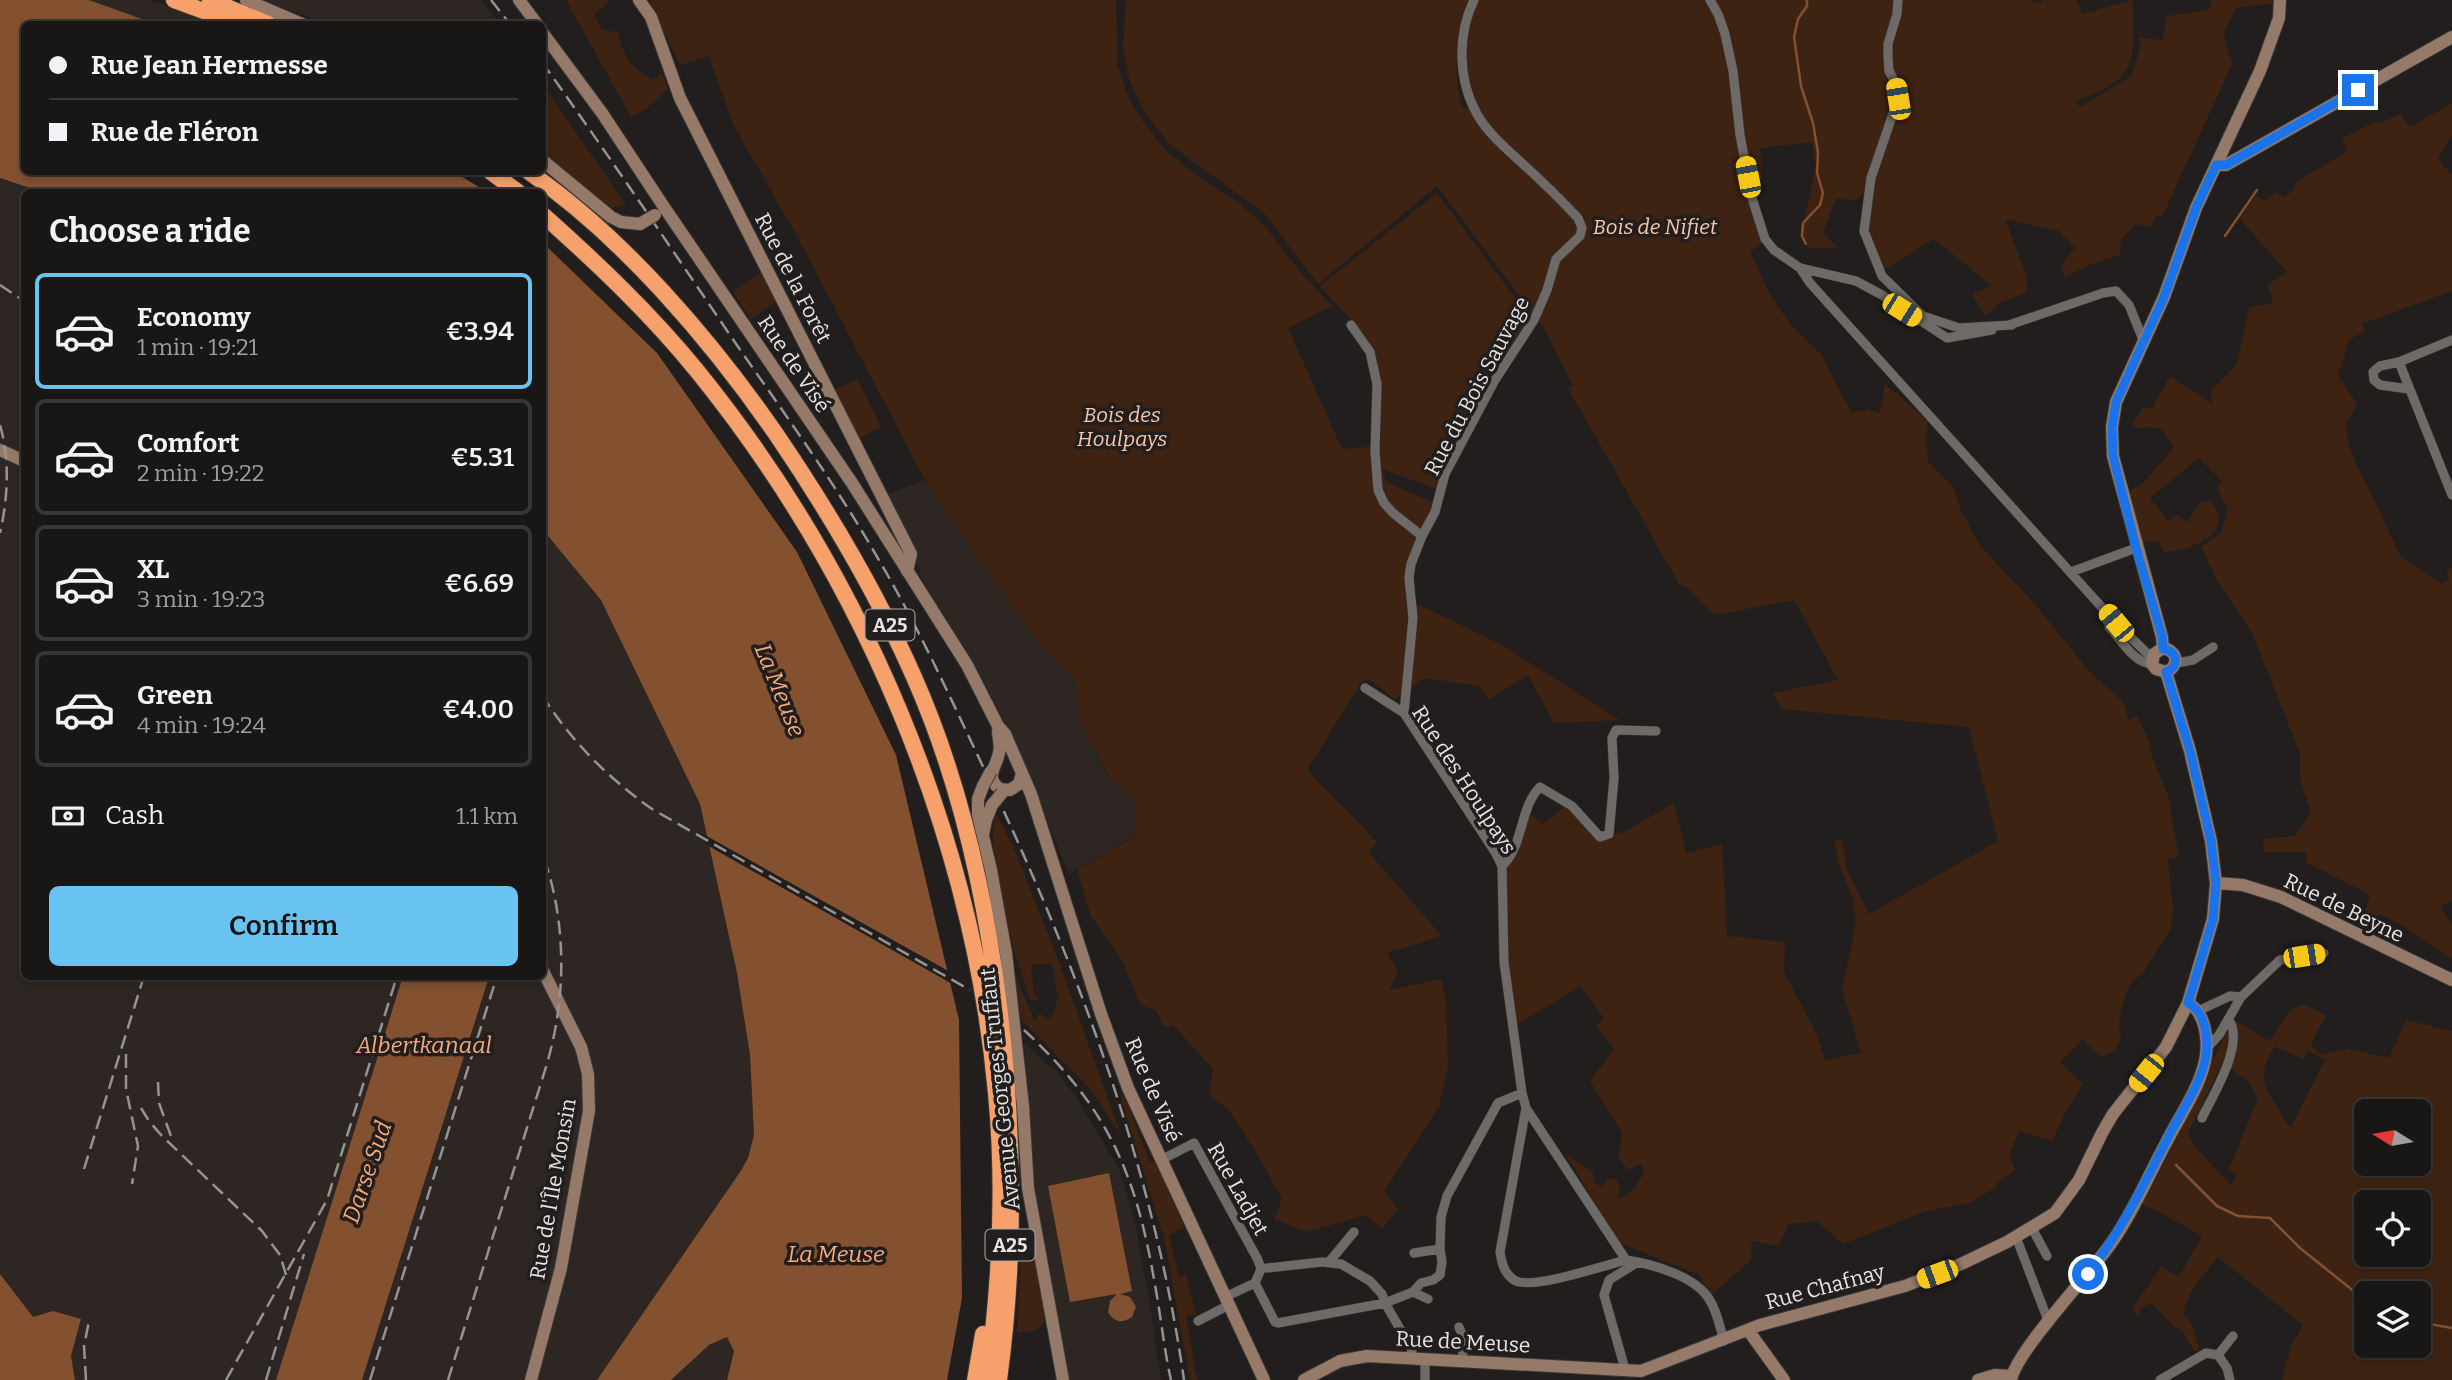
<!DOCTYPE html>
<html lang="en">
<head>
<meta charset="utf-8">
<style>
  :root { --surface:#191616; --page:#262323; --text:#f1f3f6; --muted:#9f9fa1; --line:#373535; --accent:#69c3f1 }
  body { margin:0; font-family:Bitter,serif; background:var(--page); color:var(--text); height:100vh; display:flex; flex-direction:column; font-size:26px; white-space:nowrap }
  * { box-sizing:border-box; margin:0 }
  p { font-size:23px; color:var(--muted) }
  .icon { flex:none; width:38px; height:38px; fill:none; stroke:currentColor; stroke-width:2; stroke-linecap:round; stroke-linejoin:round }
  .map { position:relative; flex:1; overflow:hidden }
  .panel { position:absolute; left:21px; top:189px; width:525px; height:791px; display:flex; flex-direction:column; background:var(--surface); border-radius:10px; box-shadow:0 4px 10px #0003,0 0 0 2px var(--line) }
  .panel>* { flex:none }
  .banner { position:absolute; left:21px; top:21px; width:525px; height:154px; border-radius:10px; box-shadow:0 4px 10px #0003,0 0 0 2px var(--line); display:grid; align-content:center; height:154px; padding:0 28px; background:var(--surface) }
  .needle { width:46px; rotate:281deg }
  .controls { position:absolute; left:2354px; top:1099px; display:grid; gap:14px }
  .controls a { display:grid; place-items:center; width:77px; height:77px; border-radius:10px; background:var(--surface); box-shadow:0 4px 10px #0003,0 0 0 2px var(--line); font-size:35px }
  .end { position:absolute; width:32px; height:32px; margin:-16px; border:9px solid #1a73e8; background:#fff; box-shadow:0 0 0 4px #fff }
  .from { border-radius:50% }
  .car { position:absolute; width:21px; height:42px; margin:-21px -10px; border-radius:9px; box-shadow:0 0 5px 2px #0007; background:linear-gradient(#f5c518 24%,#345 0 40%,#f5c518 0 76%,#345 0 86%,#f5c518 0) }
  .banner b { display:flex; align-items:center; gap:24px; height:66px; font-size:26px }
  .banner b+b { border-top:2px solid var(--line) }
  .banner i { width:18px; height:18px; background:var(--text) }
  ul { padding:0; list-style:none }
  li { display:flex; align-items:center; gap:21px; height:116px; margin:0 14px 10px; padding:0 14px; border:4px solid var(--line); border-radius:10px }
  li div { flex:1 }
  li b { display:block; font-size:26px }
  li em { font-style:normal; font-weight:600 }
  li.on { border-color:var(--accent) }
  li>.icon { width:63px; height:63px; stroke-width:1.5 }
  h2 { padding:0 28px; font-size:32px; line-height:84px }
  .pay { display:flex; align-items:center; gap:18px; height:77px; padding:0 28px; font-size:26px }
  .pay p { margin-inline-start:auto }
  .action { display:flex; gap:14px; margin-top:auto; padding:14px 28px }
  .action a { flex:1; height:80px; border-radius:10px; background:var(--accent); color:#111; font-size:28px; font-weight:600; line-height:80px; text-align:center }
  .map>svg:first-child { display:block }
  .built { fill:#2e2622 }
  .green { fill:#3e2312; fill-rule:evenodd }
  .water { fill:#835130 }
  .pier { fill:#211e1d }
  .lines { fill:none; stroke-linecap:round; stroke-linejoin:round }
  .stream { stroke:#835130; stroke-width:2.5 }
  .street-casing { stroke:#3b3938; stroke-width:10 }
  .secondary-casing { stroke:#3b3938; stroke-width:14 }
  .highway-casing { stroke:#3b3938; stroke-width:18 }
  .street { stroke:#6d6a68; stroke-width:9 }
  .secondary { stroke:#967a69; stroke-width:12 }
  .highway { stroke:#f6a16b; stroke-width:16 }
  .rail { stroke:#969493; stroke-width:2.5; stroke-dasharray:14 7; stroke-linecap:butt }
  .secondary-bridge-casing { stroke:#3b3938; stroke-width:14; stroke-linecap:butt }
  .secondary-bridge { stroke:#967a69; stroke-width:12 }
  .route { stroke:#1a73e8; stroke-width:9 }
  .labels { text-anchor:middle; stroke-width:7; stroke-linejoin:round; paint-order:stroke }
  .shield { fill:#211e1d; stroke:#aca9a8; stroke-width:2 }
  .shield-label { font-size:19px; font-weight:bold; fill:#e7e5e4 }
  .park-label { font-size:21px; font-style:italic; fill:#f7c7aa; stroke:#211e1d }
  .street-label { font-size:21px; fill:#e7e5e4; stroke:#211e1d }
  .water-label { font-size:23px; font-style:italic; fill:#f9ab7a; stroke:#211e1d }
</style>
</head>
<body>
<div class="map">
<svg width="2452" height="1380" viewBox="0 0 2452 1380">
  <rect width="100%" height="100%" fill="#211e1d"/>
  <path class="built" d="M89,0H149L216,24H156Z
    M262,0H481L500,24H327Z
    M0,178L42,192H24V976L403,977L276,1380H75L71,1356L81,1319L53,1311L33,1318L0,1274Z
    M925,480L1038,644L1076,679L1080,720L1109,779L1136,800L1134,836L1069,874L1025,768L999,711L973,662L925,585L913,554L885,495Z
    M543,530L601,600L700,804L737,973L750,1055L754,1135L751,1149L740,1172L597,1380H362L489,977L542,976Z
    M1024,1042L1049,1066H1052L1077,1098L1118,1167L1124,1183L1136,1227L1150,1305L1161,1380H1069L1035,1186Z
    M728,1337L734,1351L727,1380H671L709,1345Z"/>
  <path class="green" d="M566,0H611L594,14L602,30L618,32C623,56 631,68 653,80L662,73L668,89L647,108L631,117Z
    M649,0H1116L1117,63L1128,97L1143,122L1165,150L1197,176L1238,202L1264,225L1302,274L1332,306L1288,328L1342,449L1381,446V382L1358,328L1320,286L1437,193L1530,318L1475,409L1436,489L1382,469L1386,482L1432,502L1405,598L1502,645L1620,720L1554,723L1528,675L1489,699L1479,686L1425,678L1395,699L1370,680L1362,681L1307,770L1377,842L1369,853L1442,936L1387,953L1398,970L1390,990L1441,979L1446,1001L1448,1067L1439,1106L1384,1192L1398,1209L1382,1229L1365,1215L1307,1232L1274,1219L1282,1199L1263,1164L1229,1110L1209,1095L1213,1069L1174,1026H1163L1156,1010L1143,1006L1138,1000L1122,960L1091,916L1077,870L1134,837L1136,800L1110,779L1080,720L1076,679L1038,644L925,480L797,236L733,124L709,56L680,65Z
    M1126,0H1473C1457,33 1451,74 1463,109L1477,105C1467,68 1458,37 1477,0H1894L1895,8L1882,61L1892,99L1889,118L1865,192L1854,201L1836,198L1823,232L1837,247L1810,249L1802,232L1816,166L1812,142L1760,148L1763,177L1748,192L1764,242L1750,252L1770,295L1791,325L1821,354L1851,412L1868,410L1880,413L1885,384L1928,421L1925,440L1929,463L1953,487L1961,510L1980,546L2034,603L2090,672L2123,702L2129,720L2137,716L2149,741L2152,756L2168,796L2179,857L2168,860L2173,911L2171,928L2144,972L2130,984L2121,1009L2119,1025L2121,1039L2115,1051L2101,1057L2083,1039L2060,1062L2083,1084L2066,1111L2052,1141L2020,1131L2009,1154L2015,1170L1997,1182L1995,1188L1971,1202L1923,1212L1843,1244L1817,1221L1789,1224L1778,1246L1752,1241L1751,1260L1711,1295L1699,1275L1618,1242L1565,1153L1593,1172L1594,1182L1601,1187L1608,1179H1616L1620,1188L1617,1198C1632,1196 1637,1184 1644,1173L1641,1163L1628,1170L1619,1159L1622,1133L1590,1081L1614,1049L1596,1026L1604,1018L1580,986L1517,1025L1510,982L1507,871L1528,811L1543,825L1565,805L1601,836L1624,832L1674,803L1686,853L1722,844L1727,936L1785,942L1784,972L1816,1033L1825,1060L1861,1053L1842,989L1856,925L1853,898L1840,868L1834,838L1842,841L1847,870L1869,914L1998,841L1969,727L1782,709L1773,693L1838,680L1794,600L1715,615L1689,589L1679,584L1568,388L1573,385L1543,327L1437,186L1318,284L1264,213L1169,144L1145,113L1131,84L1123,50Z
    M1902,0H2031L2038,3L2045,0H2077L2082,14L2133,0C2133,64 2141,77 2074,102L2081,107L2131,76L2141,46L2138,37L2162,40L2167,16L2209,10L2211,0H2275V4L2237,7L2223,33L2232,64L2163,215L2156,217L2150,227L2136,224L2121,240L2120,255L2089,265L2065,277L2061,265L2075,248L2059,231L2005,219L2027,277L2026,293L1999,303L1993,310L1985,315L1972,294L1992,286L1934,239L1882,271L1871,244L1866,222L1871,194L1890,134L1897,98L1885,60C1897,41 1901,23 1902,0Z
    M542,83L626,205L612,208L543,157Z
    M2452,103V135L2438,158L2452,175V291L2362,324L2365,331L2349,340L2338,375L2357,404L2345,426L2351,452L2401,557L2443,584L2449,579L2447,571L2452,567V901L2440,906L2452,924V959L2405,927L2380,914L2377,920L2360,928L2370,895L2306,862V852H2264L2263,839L2295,836L2311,812L2300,779V754L2253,635L2217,580L2201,547L2221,533L2228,509L2217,489L2222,481L2199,458L2150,498L2168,521L2177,515L2188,522L2199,502L2210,500C2238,532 2192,550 2165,552L2158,541L2143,542L2126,491L2140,486L2175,447L2161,429L2148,427L2139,429L2132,424L2144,407L2152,409L2170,376L2213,404L2210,391L2237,364L2249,307L2271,304L2273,297L2266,286L2287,272L2240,219L2256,195L2265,201L2275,192L2284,198L2295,188L2294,183L2347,152L2343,138L2376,121L2378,124L2400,114L2410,127Z
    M762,271L777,300L751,319L733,292Z
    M857,379L881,427L857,439L833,391Z
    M996,814L1013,846L1056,954L1121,1135L1090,1089L1021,1019L1015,975L1035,1022L1039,1013L1050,1020L1058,999L1052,963L1031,965L1034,996L1040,995L1037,1001L1030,999C1016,959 983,853 996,814Z
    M2303,1004L2326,1015L2311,1044L2320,1055L2348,1049L2389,1058L2406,1020L2452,1031V1380H2282L2291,1346L2303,1325L2218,1257C2206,1273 2184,1295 2184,1316L2191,1322L2199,1349L2194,1351L2182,1331L2174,1327L2152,1303L2140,1308L2139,1317L2132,1309L2161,1267L2179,1277L2202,1236L2154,1209L2142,1205L2177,1138L2227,1030L2230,1047L2188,1134L2195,1147L2231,1185L2237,1176L2229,1169L2258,1099L2249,1081L2230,1069C2234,1054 2240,1035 2234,1020L2270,1041L2290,1010ZM2275,1047L2304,1059L2308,1051L2325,1060L2291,1127L2286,1122C2269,1093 2252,1079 2275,1047ZM2366,1111H2418V1164H2366ZM2366,1202H2418V1255H2366ZM2366,1293H2418V1346H2366Z
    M1120,1095L1124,1096L1150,1162L1155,1161L1184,1227L1169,1235L1179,1277L1186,1274L1196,1314L1186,1316L1197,1380H1190L1165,1242Z
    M1022,1228H1031L1046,1319C1040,1331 1030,1332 1017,1332Z"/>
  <path class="water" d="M0,0H89L156,24H24V172H454L487,192H42L0,178Z
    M542,242L657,353L797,552L896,755L959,1020L962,1298L947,1380H727L734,1351L727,1337L709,1345L671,1380H597L740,1172L748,1158L754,1135L750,1055L737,973L700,804L601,600L543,530Z
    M403,976L489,977L362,1380H276Z
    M1109,1173L1132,1291L1120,1294L1130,1297L1136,1307L1132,1317C1122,1324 1114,1322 1108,1312L1110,1301L1117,1294L1070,1302L1048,1186Z
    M0,1274L33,1317L53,1311L81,1319L71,1356L75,1380H0Z"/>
  <path class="pier" d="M703,834L952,973L954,985L705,844Z"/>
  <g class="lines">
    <path class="stream" d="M2225,236L2257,190
      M1806,244L1802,236L1803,223L1820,205L1823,193L1817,173L1818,153L1813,123L1801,86L1794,37L1798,19L1807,6V0
      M2176,1165L2217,1206L2238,1216L2270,1218L2300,1248L2366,1301
      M2418,1322L2452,1328"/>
    <g class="street-casing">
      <path id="street" d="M1710,0L1718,14L1725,34L1733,71L1740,135L1752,198L1765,239L1774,250L1800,268L1810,283L2116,623L2152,658
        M1898,0L1897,14L1888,44V58L1889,71L1896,84L1898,99L1871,178L1864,231L1882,276L1923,316L1959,328L2012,325
        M1800,268L1856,281L1882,295L1947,338L1992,330
        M1351,325L1370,352L1377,384L1375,451L1378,490L1384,503L1393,513L1422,536
        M2009,325L2103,293L2116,291L2129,305L2144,342
        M2452,340L2399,362L2452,495
        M2399,362L2380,366L2373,372L2374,380L2380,385L2409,389
        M2071,572L2136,548
        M2109,627C2121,639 2133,663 2152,664
        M2176,663L2193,660L2213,647
        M1365,688L1404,713L1495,852L1502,866L1504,962L1522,1093L1526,1108L1500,1252C1502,1264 1504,1273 1514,1280C1530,1291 1605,1265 1626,1260C1652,1264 1695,1276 1709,1299C1717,1310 1720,1328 1724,1341
        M1404,713L1413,618L1409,578L1411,564L1422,536L1435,512L1445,474L1495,380L1534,320L1547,290L1556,259L1580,236L1582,228L1578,218C1561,200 1543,182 1524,165C1508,150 1488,134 1477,114C1458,80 1457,35 1474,0
        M1502,866C1524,846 1519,808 1540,787L1572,806L1600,837L1609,834L1614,778L1612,738L1616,730L1656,731
        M2198,1011L2230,996L2241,997
        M2207,1048L2219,1035L2241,997L2280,960L2324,953
        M1526,1108L1626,1260
        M2202,1118C2213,1095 2245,1044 2229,1020
        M1161,1160L1194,1143L1258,1260L1261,1269L1255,1283
        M2032,1228L2047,1256
        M2016,1237L2049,1323
        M1414,1253L1440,1249
        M1329,1262L1354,1232
        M1267,1268L1322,1262L1341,1264L1370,1281L1382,1294L1385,1303L1413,1292L1421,1283L1433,1280L1440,1275L1442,1262L1440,1249L1441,1217L1447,1196L1498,1103L1522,1093
        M1413,1292L1428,1299
        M1225,1297L1255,1283L1275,1322L1278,1323L1385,1303L1411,1348L1413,1358
        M1198,1321L1229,1305
        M1459,1327L1464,1339L1462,1361
        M2218,1355L2233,1336
        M1625,1369L1604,1295L1609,1280L1638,1262
        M1425,1380V1359
        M2160,1380L2206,1353L2218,1355L2227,1368L2230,1380"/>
    </g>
    <g class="secondary-casing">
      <path id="secondary" d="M246,0L302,24
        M519,0L537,24
        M639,0L651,17L680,98L911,554L907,571
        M542,32L602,113L664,207L852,483L967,665L998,726L1005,734L1031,794L1101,1014L1128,1088L1264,1380
        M542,160L611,217L621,222
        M2216,165H2226L2452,37
        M0,450L24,461
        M2163,648L2162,637L2113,456L2112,427L2116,402L2164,297L2196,208L2260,71L2279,18L2280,0
        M2163,648L2154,654L2152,664L2156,669L2166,672
        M2163,648C2178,651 2180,666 2166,672
        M998,730C998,738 1001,745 999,753C996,768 984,777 1000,789L1010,790L1019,784L1022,773
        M983,786L978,799V815L991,870L1006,953L1023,1106L1028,1188L1063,1380
        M983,834L986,820L992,805
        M2216,883L2243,885L2281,897L2452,980
        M1748,1330L1784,1380
        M531,1380L561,1268L589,1111L588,1074L581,1047L542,969
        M1304,1380L1340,1361L1367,1356L1641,1371L1760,1325L1905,1286L1961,1264L2007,1242L2055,1213L2079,1180L2102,1133L2113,1114L2166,1047L2188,1003L2213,919L2216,883L2211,841L2190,751L2166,672
        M1978,1380L1995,1375L2012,1376
        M2011,1380C2016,1351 2092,1272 2112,1242C2134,1211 2148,1176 2166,1143C2179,1117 2199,1089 2205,1061C2209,1042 2206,1012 2188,1003"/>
    </g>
    <g class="highway-casing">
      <path id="highway" d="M174,0L239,24
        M210,0L268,24
        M491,172L518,192
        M529,172C623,237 711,340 776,434C829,512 876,591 914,677C960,781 985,893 999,1006C1014,1130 1016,1256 999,1380
        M542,214C597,263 651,314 698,372C862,575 972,832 996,1093C1005,1188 1000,1286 987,1380
        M975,1380L983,1334"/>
    </g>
    <use href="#street" class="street"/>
    <use href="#secondary" class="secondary"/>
    <use href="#highway" class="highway"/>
    <path class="rail" d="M491,0L510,24
      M542,62C607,153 669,245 732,338C781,409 833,480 876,555C914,619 945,686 977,754C1072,952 1153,1162 1184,1380
      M0,285L24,301
      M0,425C10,460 8,498 0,533
      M542,695C572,742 607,777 652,809L970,990
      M127,977L128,976
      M1024,1030C1108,1108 1136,1173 1155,1285C1161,1317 1164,1349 1171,1380
      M126,1054V1089L138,1146L132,1184
      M158,1082L159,1103L172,1139
      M141,1108L149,1121L162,1136L262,1231L280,1255L287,1278
      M84,1169L144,976
      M86,1380L84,1346L89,1321
      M226,1380L327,1200L397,976
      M266,1380L304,1254
      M370,1380L497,976
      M448,1380L546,1067C567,997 567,921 542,852"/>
    <g class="secondary-bridge-casing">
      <path id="secondary-bridge" d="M621,222L640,224L655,215
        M983,786L991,771
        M992,805L1002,793"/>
    </g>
    <use href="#secondary-bridge" class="secondary-bridge"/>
  </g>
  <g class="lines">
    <path class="route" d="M2088,1274C2124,1227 2145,1182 2172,1130C2184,1108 2199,1085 2205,1061C2209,1043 2207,1012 2188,1003L2213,919L2216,883L2211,841L2190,751L2166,672C2180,666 2178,651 2163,649L2162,636L2136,548L2113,456L2112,427L2116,402L2164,297L2196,208L2216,165H2226L2358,90"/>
  </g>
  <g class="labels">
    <g class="shield">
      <rect x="865.5" y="609.5" width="49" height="31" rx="5"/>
      <rect x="985.5" y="1229.5" width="49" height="31" rx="5"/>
    </g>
    <g class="shield-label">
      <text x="890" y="632">A25</text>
      <text x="1010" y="1252">A25</text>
    </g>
    <g class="park-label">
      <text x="1655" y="234">Bois de Nifiet</text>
      <text x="1122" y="422">Bois des<tspan x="1122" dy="24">Houlpays</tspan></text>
    </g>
    <g class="street-label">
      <text transform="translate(793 278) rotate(63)" y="7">Rue de la Forêt</text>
      <text transform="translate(794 364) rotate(56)" y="7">Rue de Visé</text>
      <text transform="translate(1477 386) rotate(-62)" y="7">Rue du Bois Sauvage</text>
      <text transform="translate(1464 780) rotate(57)" y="7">Rue des Houlpays</text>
      <text transform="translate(2344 908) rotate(26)" y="7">Rue de Beyne</text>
      <text transform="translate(1000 1089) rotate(-96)" y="7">Avenue Georges Truffaut</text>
      <text transform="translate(1153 1090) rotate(67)" y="7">Rue de Visé</text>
      <text transform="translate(553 1189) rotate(-80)" y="7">Rue de l'Île Monsin</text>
      <text transform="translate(1238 1189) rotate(61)" y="7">Rue Ladjet</text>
      <text transform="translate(1825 1287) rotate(-15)" y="7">Rue Chafnay</text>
      <text transform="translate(1463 1342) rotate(3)" y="7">Rue de Meuse</text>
    </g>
    <g class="water-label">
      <text transform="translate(780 690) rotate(68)" y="8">La Meuse</text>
      <text x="424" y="1053">Albertkanaal</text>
      <text transform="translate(367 1172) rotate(-71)" y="8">Darse Sud</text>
      <text x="836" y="1262">La Meuse</text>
    </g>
  </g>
</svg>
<div class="controls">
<a><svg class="needle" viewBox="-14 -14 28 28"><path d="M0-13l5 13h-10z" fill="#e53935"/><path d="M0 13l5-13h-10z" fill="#9f9fa1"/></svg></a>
<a><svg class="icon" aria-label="locate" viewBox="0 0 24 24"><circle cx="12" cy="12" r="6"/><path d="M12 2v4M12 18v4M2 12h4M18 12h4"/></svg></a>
<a><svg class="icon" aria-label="layers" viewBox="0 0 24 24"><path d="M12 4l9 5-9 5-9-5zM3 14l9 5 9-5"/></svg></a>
</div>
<i class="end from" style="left:2088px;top:1274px"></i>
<i class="end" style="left:2358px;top:90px"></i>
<i class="car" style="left:1898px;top:99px;rotate:351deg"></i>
<i class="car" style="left:1748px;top:177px;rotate:349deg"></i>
<i class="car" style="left:1902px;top:310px;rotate:122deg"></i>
<i class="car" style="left:2116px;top:623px;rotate:320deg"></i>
<i class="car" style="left:2304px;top:956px;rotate:81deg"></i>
<i class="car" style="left:2146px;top:1073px;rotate:219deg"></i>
<i class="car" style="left:1937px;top:1274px;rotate:250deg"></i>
<div class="banner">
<b><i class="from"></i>Rue Jean Hermesse</b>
<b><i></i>Rue de Fléron</b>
</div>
<section class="panel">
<h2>Choose a ride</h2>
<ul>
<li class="on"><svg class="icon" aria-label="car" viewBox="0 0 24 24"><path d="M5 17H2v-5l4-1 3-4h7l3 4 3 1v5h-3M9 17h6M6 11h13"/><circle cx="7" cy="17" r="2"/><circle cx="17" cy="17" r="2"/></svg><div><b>Economy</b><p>1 min · 19:21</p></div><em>€3.94</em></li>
<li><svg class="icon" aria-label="car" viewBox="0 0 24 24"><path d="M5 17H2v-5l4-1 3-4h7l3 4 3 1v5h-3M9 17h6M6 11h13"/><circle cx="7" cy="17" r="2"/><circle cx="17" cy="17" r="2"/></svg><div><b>Comfort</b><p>2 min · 19:22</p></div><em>€5.31</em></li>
<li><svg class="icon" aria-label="car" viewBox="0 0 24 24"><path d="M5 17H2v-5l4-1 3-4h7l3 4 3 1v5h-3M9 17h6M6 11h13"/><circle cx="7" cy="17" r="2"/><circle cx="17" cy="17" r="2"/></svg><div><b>XL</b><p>3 min · 19:23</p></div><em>€6.69</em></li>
<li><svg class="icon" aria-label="car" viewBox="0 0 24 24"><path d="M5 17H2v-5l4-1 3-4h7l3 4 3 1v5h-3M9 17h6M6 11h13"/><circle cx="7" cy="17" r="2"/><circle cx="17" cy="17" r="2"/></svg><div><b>Green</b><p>4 min · 19:24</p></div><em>€4.00</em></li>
</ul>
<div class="pay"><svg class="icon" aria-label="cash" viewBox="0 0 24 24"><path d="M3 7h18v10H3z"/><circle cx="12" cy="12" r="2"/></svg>Cash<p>1.1 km</p></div>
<div class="action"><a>Confirm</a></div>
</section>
</div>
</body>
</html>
